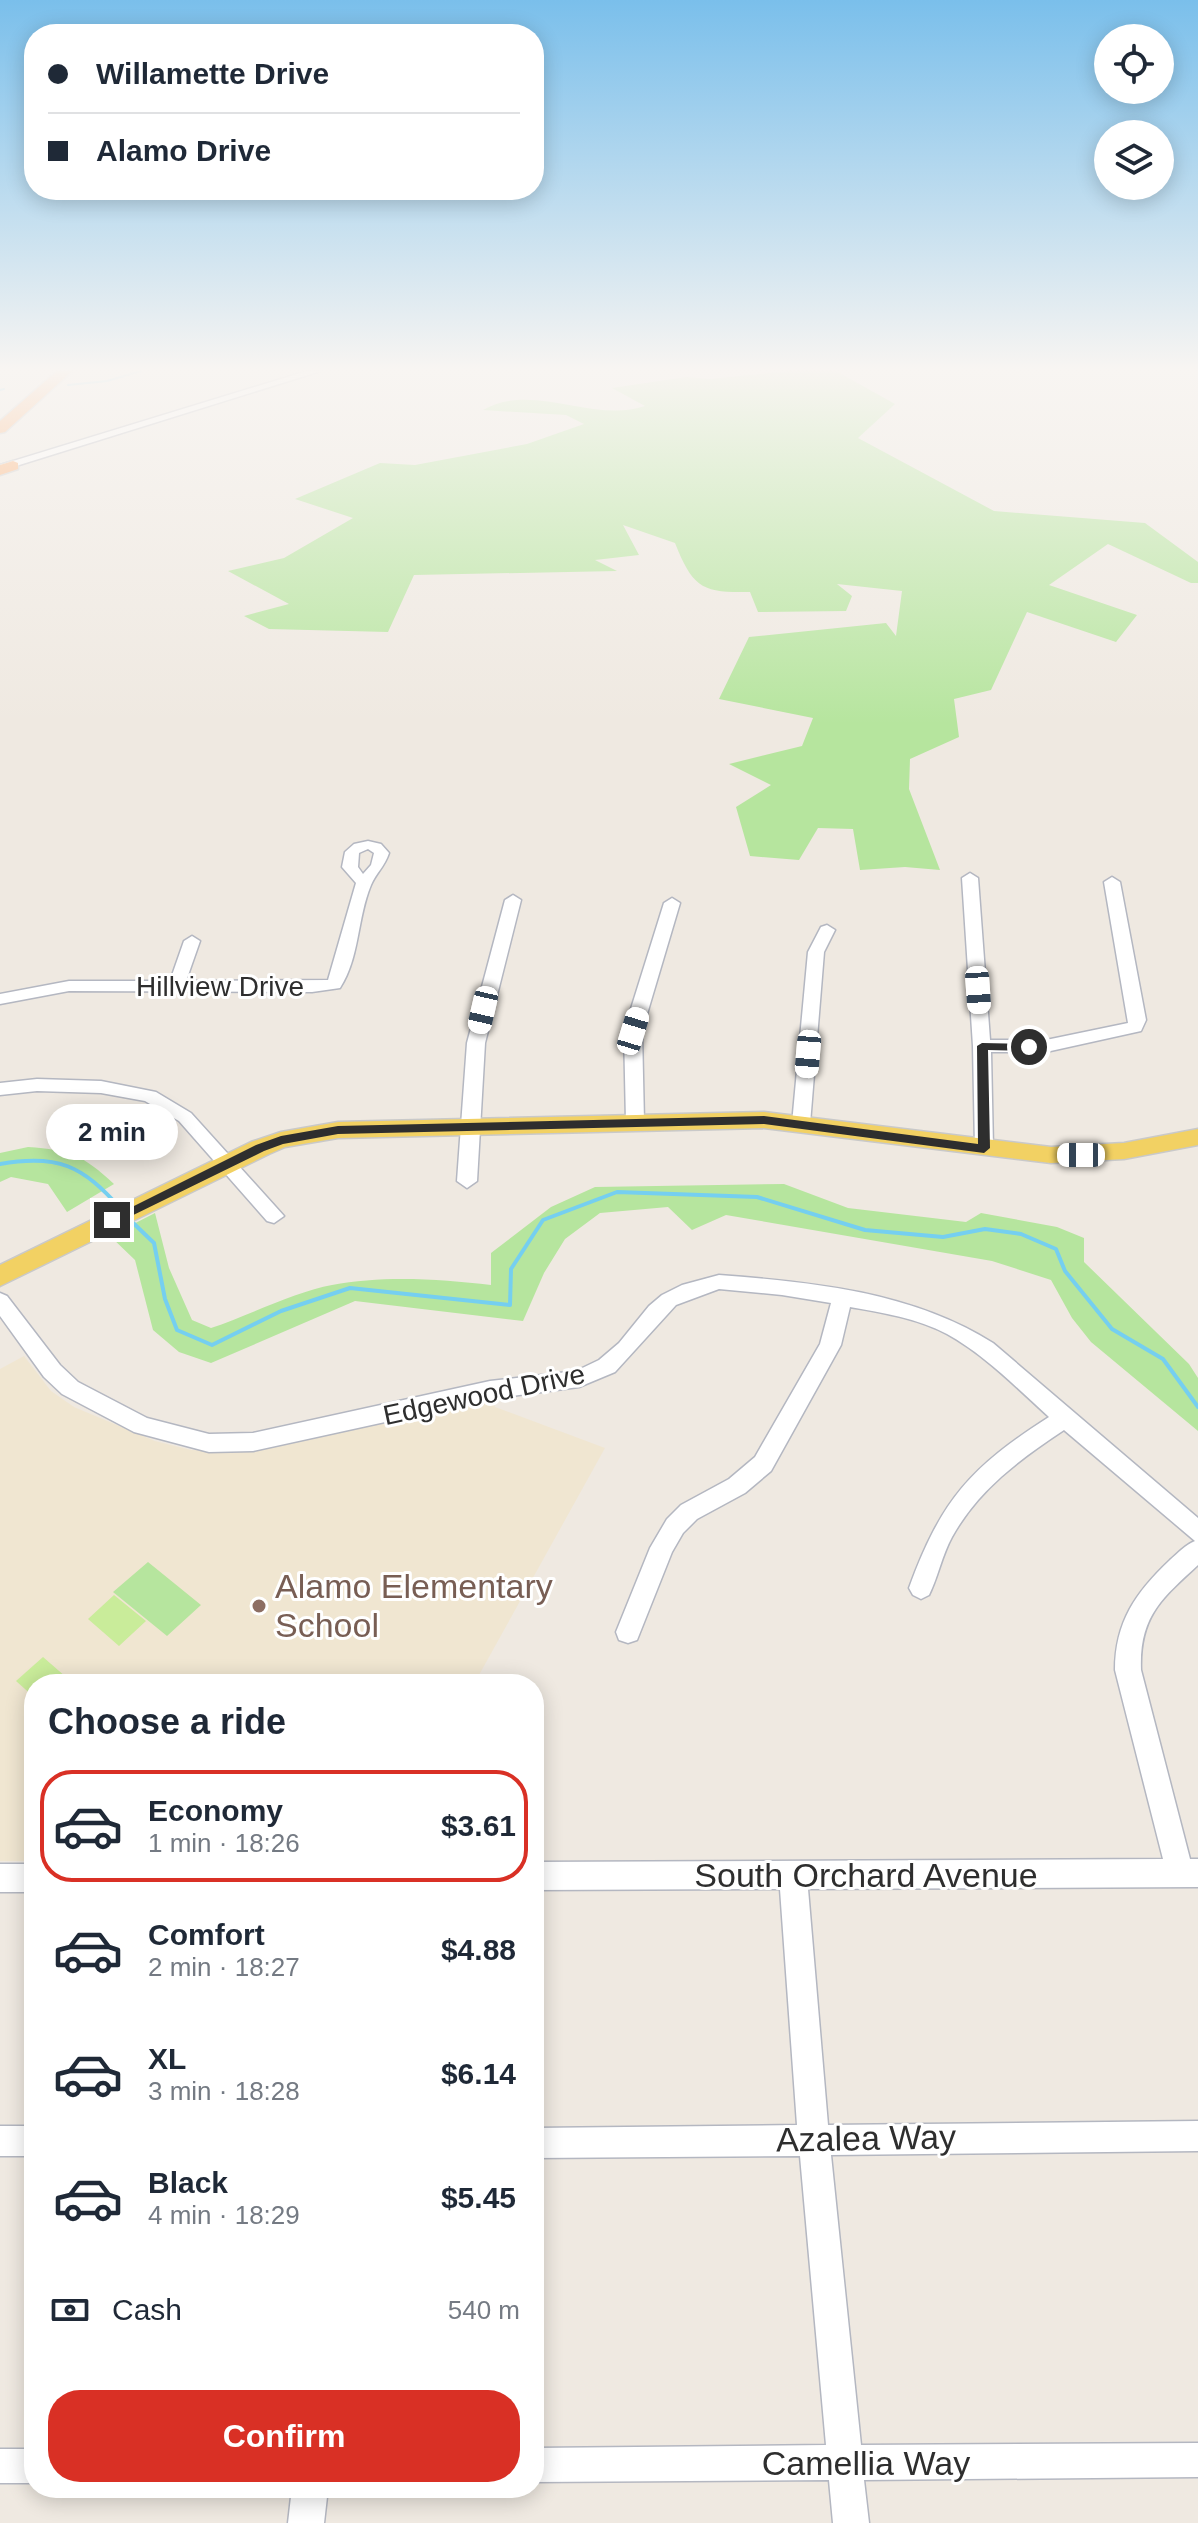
<!DOCTYPE html>
<html lang="en">
<head>
<meta charset="utf-8">
<style>
  :root { --surface:#fff; --page:#f6f6f7; --text:#1f2937; --muted:#747a83; --line:#e0e1e3; --accent:#d93025 }
  body { margin:0; font-family:Arial,sans-serif; background:var(--page); color:var(--text); height:100vh; display:flex; flex-direction:column; font-size:30px; white-space:nowrap }
  * { box-sizing:border-box; margin:0 }
  p { font-size:26px; color:var(--muted) }
  .icon { flex:none; width:44px; height:44px; fill:none; stroke:currentColor; stroke-width:2; stroke-linecap:round; stroke-linejoin:round }
  .map { position:relative; flex:1; overflow:hidden }
  .sheet { position:absolute; left:24px; top:1674px; width:520px; height:824px; display:flex; flex-direction:column; background:var(--surface); border-radius:32px; box-shadow:0 4px 20px #0003 }
  .sheet>* { flex:none }
  .hud { position:absolute; left:24px; top:24px; width:520px; height:176px; border-radius:32px; box-shadow:0 4px 20px #0003; display:grid; align-content:center; height:176px; padding:0 24px; background:var(--surface) }
  .controls { position:absolute; left:1094px; top:24px; display:grid; gap:16px }
  .controls a { display:grid; place-items:center; width:80px; height:80px; border-radius:50%; background:var(--surface); box-shadow:0 4px 20px #0003; font-size:40px }
  .end { position:absolute; width:36px; height:36px; margin:-18px; border:10px solid #2e2e2e; background:#fff; box-shadow:0 0 0 4px #fff }
  .from { border-radius:50% }
  .bubble { position:absolute; height:56px; border-radius:28px; background:var(--surface); box-shadow:0 4px 20px #0003; font-size:26px; font-weight:700; line-height:56px; text-align:center }
  .car { position:absolute; width:24px; height:48px; margin:-24px -12px; border-radius:10px; box-shadow:0 0 6px 2px #0007; background:linear-gradient(#fff 24%,#345 0 40%,#fff 0 76%,#345 0 86%,#fff 0) }
  .hud b { display:flex; align-items:center; gap:28px; height:76px; font-size:30px }
  .hud b+b { border-top:2px solid var(--line) }
  .hud i { width:20px; height:20px; background:var(--text) }
  ul { padding:0; list-style:none }
  li { display:flex; align-items:center; gap:24px; height:112px; margin:0 16px 12px; padding:0 8px; border:4px solid transparent; border-radius:32px }
  li div { flex:1 }
  li b { display:block; font-size:30px }
  li em { font-style:normal; font-weight:700 }
  li.current { border-color:var(--accent) }
  li>.icon { width:72px; height:72px; stroke-width:1.5 }
  h2 { padding:0 24px; font-size:36px; line-height:96px }
  .pay { display:flex; align-items:center; gap:20px; height:88px; padding:0 24px; font-size:30px }
  .pay p { margin-inline-start:auto }
  .button { display:flex; gap:16px; margin-top:auto; padding:16px 24px }
  .button a { flex:1; height:92px; border-radius:32px; background:var(--accent); color:#fff; font-size:32px; font-weight:700; line-height:92px; text-align:center }
  .map>svg:first-child { display:block }
  .education { fill:#f0e6d1 }
  .green { fill:#b6e59e }
  .pitch { fill:#c9ec9a }
  .lines { fill:none; stroke-linecap:round; stroke-linejoin:round }
  .stream-far1 { stroke:#75cff0; stroke-width:2 }
  .stream { stroke:#75cff0; stroke-width:4 }
  .minor-casing { stroke:#b4b7c1; stroke-width:3 }
  .major-casing { stroke:#c9c9c9; stroke-width:3 }
  .highway-casing { stroke:#c9c9c9; stroke-width:3 }
  .minor { fill:#fff; fill-rule:evenodd }
  .major { fill:#f2d163; fill-rule:evenodd }
  .highway { fill:#ffa35c; fill-rule:evenodd }
  .route { fill:#2e2e2e }
  .education-dot { fill:#8d6e63; stroke:#fff; stroke-width:3 }
  .labels { text-anchor:middle; stroke-width:6; stroke-linejoin:round; paint-order:stroke }
  .street-label { font-size:28px; fill:#2e2e2e; stroke:#fff }
  .near-education-label { font-size:34px; fill:#785e54; stroke:#fff; text-anchor:start }
  .near-street-label { font-size:34px; fill:#2e2e2e; stroke:#fff }
</style>
</head>
<body>
<div class="map">
<svg width="1198" height="2523" viewBox="0 0 1198 2523">
  <rect width="100%" height="100%" fill="#efe9e1"/>
  <path class="education" d="M24,1356L51,1391L74,1407L155,1441L191,1450L241,1452L269,1448L493,1400L495,1407L605,1448L474,1684H34V1861H0V1369Z"/>
  <path class="green" d="M790,371H836L895,404L858,438L994,511L1145,523L1198,562V583H1191L1108,544L1049,585L1137,615L1116,642L1027,612L991,690L954,699L959,737L910,759L909,789L940,870L905,867L860,870L853,829L818,828L799,860L750,856L736,807L771,785L729,764L802,746L813,718L719,699L749,637L886,623L896,636L902,591L837,584L852,596L846,611L758,612L750,592C702,593 693,588 675,543L623,525L639,555L595,560L617,571L414,575L388,632L269,629L244,616L289,604L228,571L284,558L353,518L295,499L380,463L415,465L527,444L584,424L566,415L483,410C533,381 594,424 645,406L612,388L686,377L710,379Z
    M28,1147C70,1150 83,1155 114,1184L67,1212L48,1184L11,1177L0,1182V1153Z
    M784,1184L848,1208L966,1222L981,1213L1057,1227L1084,1238V1262L1189,1364L1198,1378V1431L1091,1342L1072,1318L1051,1280L992,1261L726,1215L692,1230L668,1207L600,1213L565,1239L544,1273L523,1321L355,1301L211,1363L179,1352L153,1330L135,1260L110,1236L155,1213L169,1268L192,1320L211,1328C247,1316 297,1291 332,1285C383,1275 441,1279 491,1285V1253L551,1207L595,1187Z
    M148,1562L201,1605L167,1636L113,1592Z"/>
  <path class="pitch" d="M114,1595L146,1621L119,1646L88,1619Z
    M43,1657L74,1684H34V1697L16,1681Z"/>
  <g class="lines">
    <path class="stream-far1" d="M68,385L107,381L141,371
      M0,390L4,389"/>
    <path class="stream" d="M0,1164C58,1154 82,1165 121,1209
      M129,1219L154,1243L165,1299L177,1330L212,1345L281,1311L350,1288L510,1305L511,1269L543,1220L617,1192L757,1197L865,1230L943,1237L985,1229L1021,1234L1056,1249L1065,1271L1112,1329L1163,1359L1198,1407"/>
    <g class="minor-casing">
      <path id="minor" d="M307,371H321L0,471V465Z
        M368,841L381,844L389,853C385,866 376,873 371,885C357,918 360,957 340,988L312,992L69,991L0,1004V994L69,981H170L184,941L192,936L200,941L186,981L328,980L356,883L342,867L345,852L354,844ZM368,849L374,853L371,865L363,874L358,867L359,853Z
        M970,873L978,878L990,1040H1046L1128,1023L1104,882L1112,877L1120,882L1146,1020L1141,1031L1046,1052H991L993,1148L984,1154L975,1148L973,1046L962,878Z
        M513,895L521,900L485,1043L477,1181L467,1188L457,1181L467,1043L505,900Z
        M672,898L680,903L642,1031L644,1122L635,1128L626,1122L624,1031L664,903Z
        M827,925L835,930L824,952L810,1124L801,1130L792,1124L808,952L821,927Z
        M37,1079L101,1081L156,1092L191,1113L284,1216L274,1223L267,1221L179,1121L145,1101L101,1093L37,1091L0,1095V1083Z
        M719,1275C813,1282 912,1292 993,1343L1198,1518V1565C1161,1599 1139,1617 1141,1670L1190,1859H1198V1887L808,1889L828,2125L1198,2121V2151L831,2155L861,2445L1198,2443V2477L864,2480L869,2523H833L829,2480L534,2482V2448L826,2445L800,2156L534,2158V2128L797,2125L780,1889L534,1890V1862L1163,1859L1115,1670C1115,1622 1136,1592 1170,1560C1178,1553 1185,1545 1195,1541L1064,1430C1020,1459 978,1490 952,1537C942,1555 938,1577 929,1595L921,1599L913,1595L909,1588C941,1500 971,1467 1049,1417C1017,1388 985,1355 947,1334C917,1318 883,1313 850,1307L841,1345L771,1471L745,1493L697,1519L683,1533L672,1552L637,1640L628,1643L619,1640L616,1632L650,1548L667,1519L681,1505L729,1479L755,1457L820,1344L831,1303L782,1295L719,1289L676,1305L615,1372L579,1387L490,1399L253,1451L209,1452L134,1432L62,1394L44,1377L0,1316V1293L7,1296L60,1365L78,1382L147,1418L209,1434L253,1433L490,1381L576,1371L599,1360L619,1343L649,1306L662,1295L682,1285Z
        M0,1864H34V1892H0Z
        M0,2126H34V2156H0Z
        M0,2449H34V2483H0Z
        M292,2488H328L324,2523H288Z"/>
    </g>
    <g class="major-casing">
      <path id="major" d="M764,1112L1051,1147L1124,1143L1198,1129V1145L1124,1159L1051,1163L764,1128L338,1138L285,1147L269,1154L0,1286V1265L251,1142L281,1132L338,1122Z"/>
    </g>
    <g class="highway-casing">
      <path id="highway" d="M57,371H72L5,432L0,433V421Z
        M13,461L18,463V469L0,475V465Z"/>
    </g>
    <use href="#minor" class="minor"/>
    <use href="#major" class="major"/>
    <use href="#highway" class="highway"/>
  </g>
  <linearGradient id="sky" x2="0" y2="1"><stop stop-color="#7abfeb"/><stop offset="0.51" stop-color="#f8f5f2"/><stop offset="1" stop-color="#f8f5f2" stop-opacity="0"/></linearGradient>
  <rect width="1198" height="724" fill="url(#sky)"/>
  <path class="route" d="M982,1043L1029,1044L1035,1047L1029,1051L988,1050L990,1148L984,1153L764,1124L338,1134L283,1144L264,1151L117,1223L112,1225L106,1220L256,1145L281,1136L338,1126L764,1116L978,1144L977,1046Z"/>
  <circle class="education-dot" cx="259" cy="1606" r="8"/>
  <g class="labels">
    <g class="street-label">
      <text x="220" y="996">Hillview Drive</text>
      <text transform="translate(484 1394) rotate(-12)" y="10">Edgewood Drive</text>
    </g>
    <g class="near-education-label">
      <text x="275" y="1598">Alamo Elementary<tspan x="275" dy="39">School</tspan></text>
    </g>
    <g class="near-street-label">
      <text x="866" y="1887">South Orchard Avenue</text>
      <text transform="translate(866 2138) rotate(-1)" y="12">Azalea Way</text>
      <text x="866" y="2475">Camellia Way</text>
    </g>
  </g>
</svg>
<div class="controls">
<a><svg class="icon" aria-label="locate" viewBox="0 0 24 24"><circle cx="12" cy="12" r="6"/><path d="M12 2v4M12 18v4M2 12h4M18 12h4"/></svg></a>
<a><svg class="icon" aria-label="layers" viewBox="0 0 24 24"><path d="M12 4l9 5-9 5-9-5zM3 14l9 5 9-5"/></svg></a>
</div>
<i class="end from" style="left:1029px;top:1047px"></i>
<i class="end" style="left:112px;top:1220px"></i>
<div class="bubble" style="left:46px;top:1104px;width:132px">2 min</div>
<i class="car" style="left:978px;top:990px;rotate:176deg"></i>
<i class="car" style="left:483px;top:1010px;rotate:193deg"></i>
<i class="car" style="left:633px;top:1031px;rotate:17deg"></i>
<i class="car" style="left:808px;top:1054px;rotate:185deg"></i>
<i class="car" style="left:1081px;top:1155px;rotate:270deg"></i>
<div class="hud">
<b><i class="from"></i>Willamette Drive</b>
<b><i></i>Alamo Drive</b>
</div>
<section class="sheet">
<h2>Choose a ride</h2>
<ul>
<li class="current"><svg class="icon" aria-label="car" viewBox="0 0 24 24"><path d="M5 17H2v-5l4-1 3-4h7l3 4 3 1v5h-3M9 17h6M6 11h13"/><circle cx="7" cy="17" r="2"/><circle cx="17" cy="17" r="2"/></svg><div><b>Economy</b><p>1 min · 18:26</p></div><em>$3.61</em></li>
<li><svg class="icon" aria-label="car" viewBox="0 0 24 24"><path d="M5 17H2v-5l4-1 3-4h7l3 4 3 1v5h-3M9 17h6M6 11h13"/><circle cx="7" cy="17" r="2"/><circle cx="17" cy="17" r="2"/></svg><div><b>Comfort</b><p>2 min · 18:27</p></div><em>$4.88</em></li>
<li><svg class="icon" aria-label="car" viewBox="0 0 24 24"><path d="M5 17H2v-5l4-1 3-4h7l3 4 3 1v5h-3M9 17h6M6 11h13"/><circle cx="7" cy="17" r="2"/><circle cx="17" cy="17" r="2"/></svg><div><b>XL</b><p>3 min · 18:28</p></div><em>$6.14</em></li>
<li><svg class="icon" aria-label="car" viewBox="0 0 24 24"><path d="M5 17H2v-5l4-1 3-4h7l3 4 3 1v5h-3M9 17h6M6 11h13"/><circle cx="7" cy="17" r="2"/><circle cx="17" cy="17" r="2"/></svg><div><b>Black</b><p>4 min · 18:29</p></div><em>$5.45</em></li>
</ul>
<div class="pay"><svg class="icon" aria-label="cash" viewBox="0 0 24 24"><path d="M3 7h18v10H3z"/><circle cx="12" cy="12" r="2"/></svg>Cash<p>540 m</p></div>
<div class="button"><a>Confirm</a></div>
</section>
</div>
</body>
</html>
